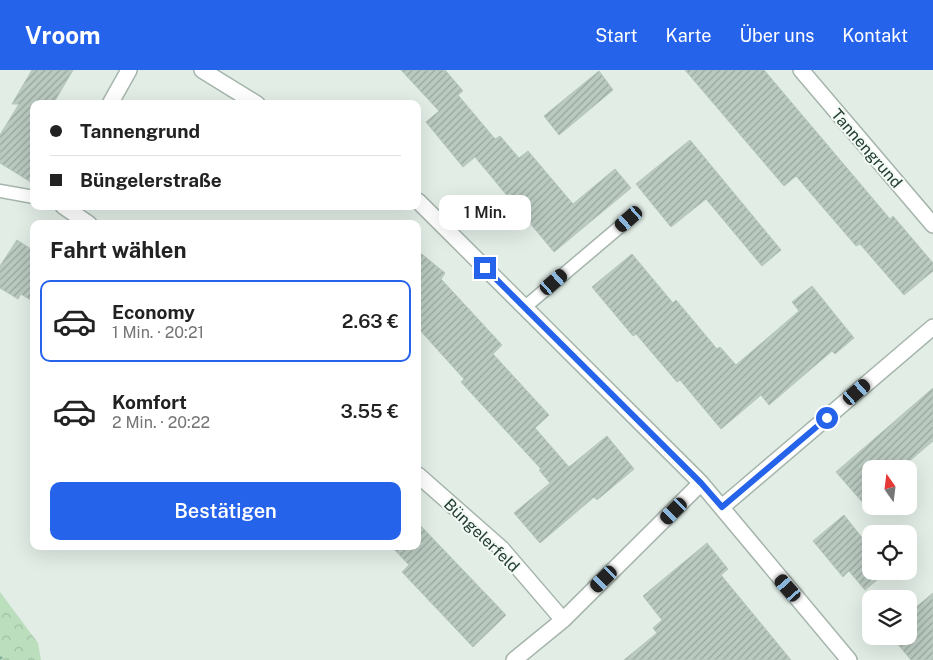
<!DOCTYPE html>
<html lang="de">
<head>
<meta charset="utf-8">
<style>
  :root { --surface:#fff; --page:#f6f6f6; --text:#222; --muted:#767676; --line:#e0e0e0; --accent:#2563eb }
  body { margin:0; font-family:"Public Sans",sans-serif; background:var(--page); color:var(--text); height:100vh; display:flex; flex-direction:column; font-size:19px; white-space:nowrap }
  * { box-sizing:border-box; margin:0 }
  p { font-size:16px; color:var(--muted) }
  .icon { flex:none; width:28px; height:28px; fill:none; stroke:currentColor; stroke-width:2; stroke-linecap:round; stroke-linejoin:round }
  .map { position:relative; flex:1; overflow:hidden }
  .side { position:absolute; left:30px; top:150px; width:391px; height:330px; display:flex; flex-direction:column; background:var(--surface); border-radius:10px; box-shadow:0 5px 20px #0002 }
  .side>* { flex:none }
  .guide { position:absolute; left:30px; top:30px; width:391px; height:110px; border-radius:10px; box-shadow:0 5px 20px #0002; display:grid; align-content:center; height:110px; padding:0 20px; background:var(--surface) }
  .needle { width:32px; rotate:346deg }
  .controls { position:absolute; left:862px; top:390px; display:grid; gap:10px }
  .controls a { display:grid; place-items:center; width:55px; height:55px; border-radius:10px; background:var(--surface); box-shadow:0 5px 20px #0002; font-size:25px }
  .end { position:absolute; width:22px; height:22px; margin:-11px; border:6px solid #2563eb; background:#fff; box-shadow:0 0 0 2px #fff }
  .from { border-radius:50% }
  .bubble { position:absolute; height:35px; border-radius:10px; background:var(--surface); box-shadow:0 5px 20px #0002; font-size:16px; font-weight:600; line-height:35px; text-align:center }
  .car { position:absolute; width:15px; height:30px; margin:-15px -8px; border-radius:6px; box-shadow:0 0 4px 1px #0007; background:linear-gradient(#222 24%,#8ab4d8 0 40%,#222 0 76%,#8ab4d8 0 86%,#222 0) }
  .guide b { display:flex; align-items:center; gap:18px; height:48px; font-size:19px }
  .guide b+b { border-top:1px solid var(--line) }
  .guide i { width:12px; height:12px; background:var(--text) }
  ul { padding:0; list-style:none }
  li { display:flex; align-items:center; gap:15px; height:82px; margin:0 10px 8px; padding:0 10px; border:2px solid transparent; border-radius:10px }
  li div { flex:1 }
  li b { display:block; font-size:19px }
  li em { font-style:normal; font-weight:600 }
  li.current { border-color:var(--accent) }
  li>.icon { width:45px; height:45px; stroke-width:1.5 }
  h2 { padding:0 20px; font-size:22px; line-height:60px }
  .cta { display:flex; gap:10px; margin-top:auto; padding:10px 20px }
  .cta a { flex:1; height:58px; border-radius:10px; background:var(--accent); color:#fff; font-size:20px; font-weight:600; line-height:58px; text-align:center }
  header { display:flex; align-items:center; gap:30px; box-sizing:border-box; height:70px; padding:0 25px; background:var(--accent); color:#fff }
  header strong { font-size:24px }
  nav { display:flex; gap:28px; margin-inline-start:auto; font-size:18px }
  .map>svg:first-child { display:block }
  .forest { fill:url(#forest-crowns) }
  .building { fill:url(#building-hatch); stroke:#b4c6bb }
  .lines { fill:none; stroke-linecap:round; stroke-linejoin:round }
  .service-casing { stroke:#a5b5ac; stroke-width:15 }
  .minor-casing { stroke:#a5b5ac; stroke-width:18 }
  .path { stroke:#82b198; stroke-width:3; stroke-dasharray:2.5 4; stroke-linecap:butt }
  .service { stroke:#fff; stroke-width:12 }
  .minor { stroke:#fff; stroke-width:15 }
  .route { stroke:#2563eb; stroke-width:6 }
  .labels { text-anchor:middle; stroke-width:4; stroke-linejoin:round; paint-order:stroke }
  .street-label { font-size:16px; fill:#223e30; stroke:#f3f9f5 }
</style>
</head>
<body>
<header>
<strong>Vroom</strong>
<nav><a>Start</a><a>Karte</a><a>Über uns</a><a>Kontakt</a></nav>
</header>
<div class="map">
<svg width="933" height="590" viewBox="0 0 933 590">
  <defs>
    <pattern id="forest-crowns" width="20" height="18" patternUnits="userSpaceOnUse" patternTransform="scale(1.25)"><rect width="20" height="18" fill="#bbdebd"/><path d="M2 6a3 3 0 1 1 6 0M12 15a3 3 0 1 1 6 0" fill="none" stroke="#a0c0a3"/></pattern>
    <pattern id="building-hatch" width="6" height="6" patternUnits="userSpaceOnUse" patternTransform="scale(1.25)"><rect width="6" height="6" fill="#bacac1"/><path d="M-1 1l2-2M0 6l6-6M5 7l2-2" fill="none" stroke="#97a59d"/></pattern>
  </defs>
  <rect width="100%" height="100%" fill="#e2ede6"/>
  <path class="forest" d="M0,522L38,573L41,590H0Z"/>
  <path class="building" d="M32,0H73L53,34H34V114L0,93V65L19,34H12Z
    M401,0H445L463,21L458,25L495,69L500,66L519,88L528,81L573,134L615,99L631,118L554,182L475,87L463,97L426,52L439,41Z
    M685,0H764L890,149L893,146L933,193V201L904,225L860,174L856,176L796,106L784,116Z
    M599,1L613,20L559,65L544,46Z
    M690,70L781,180L762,196L706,129L671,157L636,114Z
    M17,170L34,181V232L21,224L18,229L0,218V196Z
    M418,181L445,203L441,209L502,275L493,284L549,345L535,358L569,397L607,366L634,399L597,430L594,427L540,473L514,443L550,413L539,400L541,399L461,312L464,309L418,258Z
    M632,184L673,233L676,230L717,279L720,277L736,295L799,241L792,232L812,216L854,268L835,284L832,281L769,335L761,325L721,359L680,310L677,312L636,264L633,266L592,217Z
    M933,318V371L900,399H871V442L836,402Z
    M844,445L871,479V501H880L883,505L865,520L849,501L843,507L813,471Z
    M418,453L506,545L473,577L402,502L409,495L391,476H418Z
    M707,473L728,499L721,505L791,590H624L657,563L653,558L662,550L643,526Z
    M933,523V590H911L891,566H909V543Z"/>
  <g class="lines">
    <g class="service-casing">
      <path id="service" d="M0,121L34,127
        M525,237L629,149"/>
    </g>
    <g class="minor-casing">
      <path id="minor" d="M202,0L257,34
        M801,0L933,155
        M110,34L129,0
        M418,131L701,413L849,590
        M63,136L89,154
        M418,405L502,479L563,550
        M722,437L933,257
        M514,590L563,550L701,413"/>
    </g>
    <path class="path" d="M0,587L3,590"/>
    <use href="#service" class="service"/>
    <use href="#minor" class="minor"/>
  </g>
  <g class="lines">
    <path class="route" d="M485,198L701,413L722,437L827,348"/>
  </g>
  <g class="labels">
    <g class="street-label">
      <text transform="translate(867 78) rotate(49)" y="6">Tannengrund</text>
      <text transform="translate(482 465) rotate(44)" y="6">Büngelerfeld</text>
    </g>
  </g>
</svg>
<div class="controls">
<a><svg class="needle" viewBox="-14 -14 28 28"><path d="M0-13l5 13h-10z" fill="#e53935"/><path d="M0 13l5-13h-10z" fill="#767676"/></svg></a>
<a><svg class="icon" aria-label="locate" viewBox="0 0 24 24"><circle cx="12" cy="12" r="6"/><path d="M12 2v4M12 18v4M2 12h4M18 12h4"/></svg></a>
<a><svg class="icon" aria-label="layers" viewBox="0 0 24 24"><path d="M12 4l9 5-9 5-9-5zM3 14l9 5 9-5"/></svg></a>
</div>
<i class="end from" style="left:827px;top:348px"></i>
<i class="end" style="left:485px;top:198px"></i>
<div class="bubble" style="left:439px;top:125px;width:92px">1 Min.</div>
<i class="car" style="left:629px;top:149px;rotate:229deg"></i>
<i class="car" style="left:554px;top:212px;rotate:49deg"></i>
<i class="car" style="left:857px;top:322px;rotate:49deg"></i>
<i class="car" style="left:674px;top:441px;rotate:225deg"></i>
<i class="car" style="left:604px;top:509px;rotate:225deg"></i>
<i class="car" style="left:788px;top:518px;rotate:319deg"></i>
<div class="guide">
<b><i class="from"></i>Tannengrund</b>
<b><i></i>Büngelerstraße</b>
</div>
<section class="side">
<h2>Fahrt wählen</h2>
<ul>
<li class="current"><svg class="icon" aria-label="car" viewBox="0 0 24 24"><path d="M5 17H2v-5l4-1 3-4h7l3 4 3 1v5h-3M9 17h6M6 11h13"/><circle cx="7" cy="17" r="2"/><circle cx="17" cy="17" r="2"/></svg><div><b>Economy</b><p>1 Min. · 20:21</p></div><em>2.63 €</em></li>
<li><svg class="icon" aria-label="car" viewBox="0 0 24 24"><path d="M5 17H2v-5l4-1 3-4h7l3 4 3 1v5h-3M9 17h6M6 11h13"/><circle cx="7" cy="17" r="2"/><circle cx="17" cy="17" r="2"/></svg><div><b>Komfort</b><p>2 Min. · 20:22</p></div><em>3.55 €</em></li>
</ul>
<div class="cta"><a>Bestätigen</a></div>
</section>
</div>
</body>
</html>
